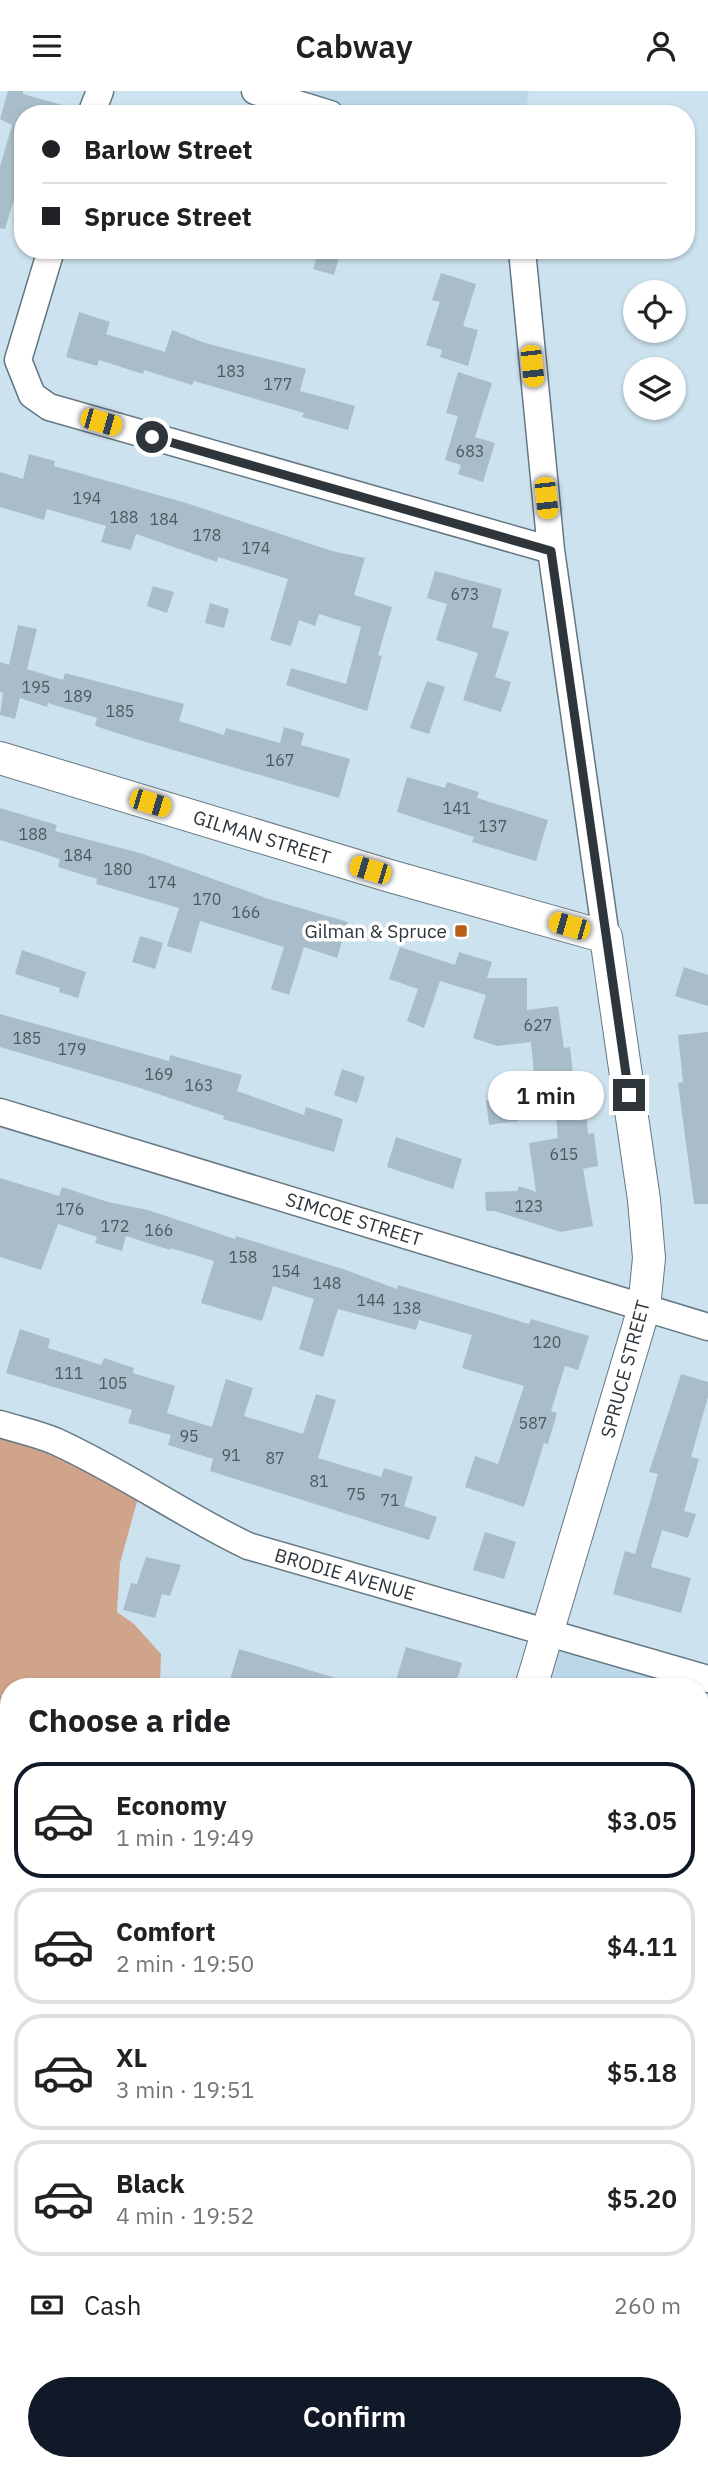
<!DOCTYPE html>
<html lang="en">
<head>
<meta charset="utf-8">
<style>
  :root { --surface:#fff; --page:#f6f6f6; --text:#202124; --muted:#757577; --line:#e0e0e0; --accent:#111827 }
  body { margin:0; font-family:"IBM Plex Sans",sans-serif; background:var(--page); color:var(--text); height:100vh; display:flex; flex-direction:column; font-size:26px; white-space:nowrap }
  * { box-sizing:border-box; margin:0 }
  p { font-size:23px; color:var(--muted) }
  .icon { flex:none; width:38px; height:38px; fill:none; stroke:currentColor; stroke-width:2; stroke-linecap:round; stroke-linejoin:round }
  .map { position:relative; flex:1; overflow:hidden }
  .panel { position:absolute; left:0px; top:1587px; width:709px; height:793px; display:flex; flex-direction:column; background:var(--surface); border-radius:28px 28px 0 0; box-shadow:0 2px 5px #0004 }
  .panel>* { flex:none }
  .top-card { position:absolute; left:14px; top:14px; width:681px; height:154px; border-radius:28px; box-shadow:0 2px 5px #0004; display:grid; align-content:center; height:154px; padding:0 28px; background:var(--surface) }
  .controls { position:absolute; left:623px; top:189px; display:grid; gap:14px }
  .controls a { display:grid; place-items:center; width:63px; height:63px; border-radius:50%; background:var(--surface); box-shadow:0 2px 5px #0004; font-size:35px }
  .end { position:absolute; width:32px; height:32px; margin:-16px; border:9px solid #2e363b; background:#fff; box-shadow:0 0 0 4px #fff }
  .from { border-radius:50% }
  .bubble { position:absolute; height:49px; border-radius:24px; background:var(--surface); box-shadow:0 2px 5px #0004; font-size:23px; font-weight:600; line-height:49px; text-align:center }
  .car { position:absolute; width:21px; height:42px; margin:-21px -10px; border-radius:9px; box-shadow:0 0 5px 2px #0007; background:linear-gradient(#f5c518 24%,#345 0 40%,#f5c518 0 76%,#345 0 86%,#f5c518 0) }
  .top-card b { display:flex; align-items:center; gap:24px; height:66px; font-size:26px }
  .top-card b+b { border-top:2px solid var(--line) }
  .top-card i { width:18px; height:18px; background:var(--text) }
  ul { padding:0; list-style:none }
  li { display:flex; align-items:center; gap:21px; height:116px; margin:0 14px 10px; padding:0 14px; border:4px solid var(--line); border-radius:28px }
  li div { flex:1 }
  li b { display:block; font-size:26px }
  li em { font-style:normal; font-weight:600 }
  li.current { border-color:var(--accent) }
  li>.icon { width:63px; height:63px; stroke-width:1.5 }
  h2 { padding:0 28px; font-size:32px; line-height:84px }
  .pay { display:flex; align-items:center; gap:18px; height:77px; padding:0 28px; font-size:26px }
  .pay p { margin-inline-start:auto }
  .action { display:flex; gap:14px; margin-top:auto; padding:14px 28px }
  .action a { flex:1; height:80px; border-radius:42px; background:var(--accent); color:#fff; font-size:28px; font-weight:600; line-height:80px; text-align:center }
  header { display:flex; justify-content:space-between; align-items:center; height:91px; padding:0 28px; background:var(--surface); font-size:32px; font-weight:600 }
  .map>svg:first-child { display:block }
  .built { fill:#bbd7e8 }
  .forest { fill:#d0a48b }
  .building { fill:#a8bdc9 }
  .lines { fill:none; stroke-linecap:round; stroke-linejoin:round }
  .minor-casing { stroke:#647783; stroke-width:29 }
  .tertiary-casing { stroke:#647783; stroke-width:34 }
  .minor { stroke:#fff; stroke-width:26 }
  .tertiary { stroke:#fff; stroke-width:32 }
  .route { stroke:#2e363b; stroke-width:9 }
  .poi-dot { fill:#bd5e17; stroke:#fff; stroke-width:2.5 }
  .labels { text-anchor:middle; stroke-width:7; stroke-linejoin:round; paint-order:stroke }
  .number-label { font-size:16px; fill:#4c585e }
  .street-label { font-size:19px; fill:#2e363b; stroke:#fff }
  .poi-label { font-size:19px; fill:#2e363b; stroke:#fff; text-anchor:end }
</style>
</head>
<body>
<header><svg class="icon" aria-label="menu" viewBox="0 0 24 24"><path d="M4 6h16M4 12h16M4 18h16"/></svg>Cabway<svg class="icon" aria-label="person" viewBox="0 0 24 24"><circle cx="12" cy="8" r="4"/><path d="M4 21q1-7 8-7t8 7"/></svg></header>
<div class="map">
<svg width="708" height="2379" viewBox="0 0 708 2379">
  <rect width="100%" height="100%" fill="#cde2ef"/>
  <path class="built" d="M260,0H529L525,23H336Z
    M549,1545L707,1590L700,1613V1596H534Z"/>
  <path class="forest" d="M0,1336L140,1400L120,1472L117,1521L134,1533L161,1563L160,1596H9V2371H168L163,2379H0Z
    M708,2239C708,2284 708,2335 703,2379H665L667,2371H700V2266Z
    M460,2371H563L589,2379H458Z"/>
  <path class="building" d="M8,0H23V3L73,17L72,23H23V97L18,95L5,138L0,137V76L12,34L0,28Z
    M319,159H341L334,184L313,178Z
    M441,182L476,193L463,235L478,239L468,275L440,266L442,259L426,254L440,211L432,209Z
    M79,221L110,231L106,243L165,261L172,239L205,252L306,278L300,300L355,315L348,339L302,326L304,322L194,290L192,294L144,279L143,283L99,269L97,275L66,266Z
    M458,281L492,292L475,346L495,352L483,391L458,383L461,374L445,369L458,325L446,322Z
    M29,363L55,370L54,375L183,411L332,460L365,467L354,504L392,516L378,564L382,565L367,620L286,594L291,577L346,593L361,536L319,523L315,535L299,529L291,555L270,549L288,488L218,466L217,471L136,443L131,459L101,451L106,435L47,418L44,429L0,416V381L23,388Z
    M435,480L502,498L492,536L509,541L495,586L511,591L501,621L463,609L478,562L436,549L447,513L427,507Z
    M153,495L174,501L167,522L147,515Z
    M210,512L229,518L224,537L205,532Z
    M18,534L37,538L27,578L63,589L65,582L184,613L179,630L224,644L226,637L280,652L284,636L304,642L301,654L350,668L339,707L139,649L95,635L97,627L48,612L47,616L20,607L15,628L0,624L3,602L0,601V571L9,574Z
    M427,590L445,596L429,643L410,637Z
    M407,686L445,697L447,691L479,701L477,707L548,729L536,770L472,751L474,746L397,721Z
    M0,717L57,734L55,740L140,762L269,808L348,831L337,867L304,856L289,904L271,898L284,856L200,830L191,862L167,855L179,817L96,793L97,788L58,776L60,768L0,749Z
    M140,845L163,852L155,878L132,871Z
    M400,856L455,874L459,861L492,871L487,887H527V919L558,915L564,957L570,956L575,1003H585L588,1043L594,1042L598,1075L583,1078L593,1135L561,1141L495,1120H486L485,1101L517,1100L519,1095L536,1101L529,1052L558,1047L553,992L535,994L531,951L497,955L473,947L486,904L440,890L424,937L407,930L418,898L389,888Z
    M22,859L86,881L78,907L59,901L60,897L15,883Z
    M684,876L708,884V915L675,905Z
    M0,923L169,970L170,964L242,984L237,1000L304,1024L306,1016L343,1028L334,1061L223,1028L224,1025L140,997L0,956Z
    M708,941V1113H694L678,992L683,991L678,944Z
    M342,978L365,986L357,1012L334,1004Z
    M516,1006L518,1030L489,1034L486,1009Z
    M396,1046L462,1068L453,1098L387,1076Z
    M0,1087L59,1105L62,1096L108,1111L148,1119L235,1148L236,1145L346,1179L397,1198L398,1194L529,1233L531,1228L589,1245L578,1279L565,1275L551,1320L557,1322L548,1353L544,1352L524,1416L465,1396L475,1365L498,1373L524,1295L462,1277L472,1244L419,1229L416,1239L338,1218L323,1266L299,1258L314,1208L273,1195L262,1230L201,1212L214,1170L171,1157L170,1159L126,1145L122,1160L95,1152L97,1146L58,1133L41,1179L0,1166Z
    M20,1238L50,1248L48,1257L101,1274L104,1267L134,1277L133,1282L175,1295L167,1322L212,1336L226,1288L253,1297L244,1325L303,1343L316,1303L336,1309L318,1367L381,1386L384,1377L413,1386L404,1415L437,1426L429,1449L210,1380L213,1368L168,1354L171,1344L128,1332L132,1319L6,1282Z
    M681,1283L708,1291V1306L691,1366L699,1368L684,1420L696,1423L688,1447L662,1439L651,1476L691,1487L681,1522L613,1503L625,1460L635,1463L658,1383L649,1381Z
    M485,1441L516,1451L504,1488L473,1479Z
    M146,1466L181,1474L170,1505L162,1503L155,1527L123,1519L131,1492L137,1493Z
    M406,1556L462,1572L455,1596H394Z
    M239,1558L349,1591L348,1596H228Z"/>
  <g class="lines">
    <g class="minor-casing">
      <path id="minor" d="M255,0L330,23
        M91,23L100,0
        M51,159L18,269L32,304L49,316L551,459
        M522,159L551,459L606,846
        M0,1021L708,1236
        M0,1333C19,1339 39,1343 57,1351C123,1381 183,1424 248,1455L708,1588
        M295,2379L298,2371"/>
    </g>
    <g class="tertiary-casing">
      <path id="tertiary" d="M0,667L390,785L606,846L644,1109L649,1167L644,1217L531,1596
        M700,1954L708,1957"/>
    </g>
    <use href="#minor" class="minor"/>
    <use href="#tertiary" class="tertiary"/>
  </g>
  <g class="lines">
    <path class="route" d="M152,346L551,460L629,1004"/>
  </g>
  <rect class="poi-dot" x="454" y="833" width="14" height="14" rx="3.5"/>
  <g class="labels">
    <g class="number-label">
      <text x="231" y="286">183</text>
      <text x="278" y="299">177</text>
      <text x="470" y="366">683</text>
      <text x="87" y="413">194</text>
      <text x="124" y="432">188</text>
      <text x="164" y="434">184</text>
      <text x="207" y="450">178</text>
      <text x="256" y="463">174</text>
      <text x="465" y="509">673</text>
      <text x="36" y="602">195</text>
      <text x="78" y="611">189</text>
      <text x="120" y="626">185</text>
      <text x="280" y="675">167</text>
      <text x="457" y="723">141</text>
      <text x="493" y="741">137</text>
      <text x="33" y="749">188</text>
      <text x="78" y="770">184</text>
      <text x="118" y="784">180</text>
      <text x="162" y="797">174</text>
      <text x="207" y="814">170</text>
      <text x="246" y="827">166</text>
      <text x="538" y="940">627</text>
      <text x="27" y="953">185</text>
      <text x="72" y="964">179</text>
      <text x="159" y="989">169</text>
      <text x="199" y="1000">163</text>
      <text x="564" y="1069">615</text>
      <text x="529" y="1121">123</text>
      <text x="70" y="1124">176</text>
      <text x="115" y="1141">172</text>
      <text x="159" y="1145">166</text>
      <text x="243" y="1172">158</text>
      <text x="286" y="1186">154</text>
      <text x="327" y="1198">148</text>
      <text x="371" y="1215">144</text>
      <text x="407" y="1223">138</text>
      <text x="547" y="1257">120</text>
      <text x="69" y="1288">111</text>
      <text x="113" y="1298">105</text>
      <text x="533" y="1338">587</text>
      <text x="189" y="1351">95</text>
      <text x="231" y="1370">91</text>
      <text x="275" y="1373">87</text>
      <text x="319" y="1396">81</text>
      <text x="356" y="1409">75</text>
      <text x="390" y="1415">71</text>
    </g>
    <g class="street-label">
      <text transform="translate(262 746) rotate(17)" y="7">GILMAN STREET</text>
      <text transform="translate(354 1128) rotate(17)" y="7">SIMCOE STREET</text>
      <text transform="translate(625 1278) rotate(-75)" y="7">SPRUCE STREET</text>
      <text transform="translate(345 1483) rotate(16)" y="7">BRODIE AVENUE</text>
    </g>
    <g class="poi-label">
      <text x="447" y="847">Gilman &amp; Spruce</text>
    </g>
  </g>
</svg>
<div class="controls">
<a><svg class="icon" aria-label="locate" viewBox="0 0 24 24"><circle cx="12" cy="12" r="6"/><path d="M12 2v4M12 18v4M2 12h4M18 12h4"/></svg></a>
<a><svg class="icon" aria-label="layers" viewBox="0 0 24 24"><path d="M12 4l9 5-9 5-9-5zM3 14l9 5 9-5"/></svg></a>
</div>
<i class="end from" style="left:152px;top:346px"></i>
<i class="end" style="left:629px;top:1004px"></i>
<div class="bubble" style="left:488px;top:980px;width:116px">1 min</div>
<i class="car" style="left:532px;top:275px;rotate:174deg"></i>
<i class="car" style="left:101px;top:331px;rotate:106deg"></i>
<i class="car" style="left:546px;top:407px;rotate:174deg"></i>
<i class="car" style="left:150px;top:712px;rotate:107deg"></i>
<i class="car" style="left:370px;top:779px;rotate:287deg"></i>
<i class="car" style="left:569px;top:835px;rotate:286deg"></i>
<div class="top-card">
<b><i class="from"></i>Barlow Street</b>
<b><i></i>Spruce Street</b>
</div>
<section class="panel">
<h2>Choose a ride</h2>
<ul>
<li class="current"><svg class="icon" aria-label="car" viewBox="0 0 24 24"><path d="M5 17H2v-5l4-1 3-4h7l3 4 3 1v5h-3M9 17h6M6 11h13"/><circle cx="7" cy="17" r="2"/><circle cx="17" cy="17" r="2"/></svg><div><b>Economy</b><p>1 min · 19:49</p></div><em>$3.05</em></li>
<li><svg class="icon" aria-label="car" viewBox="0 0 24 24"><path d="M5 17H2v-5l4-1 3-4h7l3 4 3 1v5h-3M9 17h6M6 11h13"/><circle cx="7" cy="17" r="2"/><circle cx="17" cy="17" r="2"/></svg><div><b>Comfort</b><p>2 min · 19:50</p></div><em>$4.11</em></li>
<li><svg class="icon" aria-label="car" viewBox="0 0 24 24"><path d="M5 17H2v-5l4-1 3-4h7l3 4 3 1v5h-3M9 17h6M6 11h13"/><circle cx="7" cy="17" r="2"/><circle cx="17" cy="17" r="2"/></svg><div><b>XL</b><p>3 min · 19:51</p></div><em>$5.18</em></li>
<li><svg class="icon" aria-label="car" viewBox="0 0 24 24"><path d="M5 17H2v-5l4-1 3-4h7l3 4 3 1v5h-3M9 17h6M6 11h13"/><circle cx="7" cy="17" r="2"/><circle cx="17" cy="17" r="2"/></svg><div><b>Black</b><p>4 min · 19:52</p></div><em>$5.20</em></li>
</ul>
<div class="pay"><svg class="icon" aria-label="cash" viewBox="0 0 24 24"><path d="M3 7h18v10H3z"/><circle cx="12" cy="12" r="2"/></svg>Cash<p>260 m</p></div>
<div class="action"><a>Confirm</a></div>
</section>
</div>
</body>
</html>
